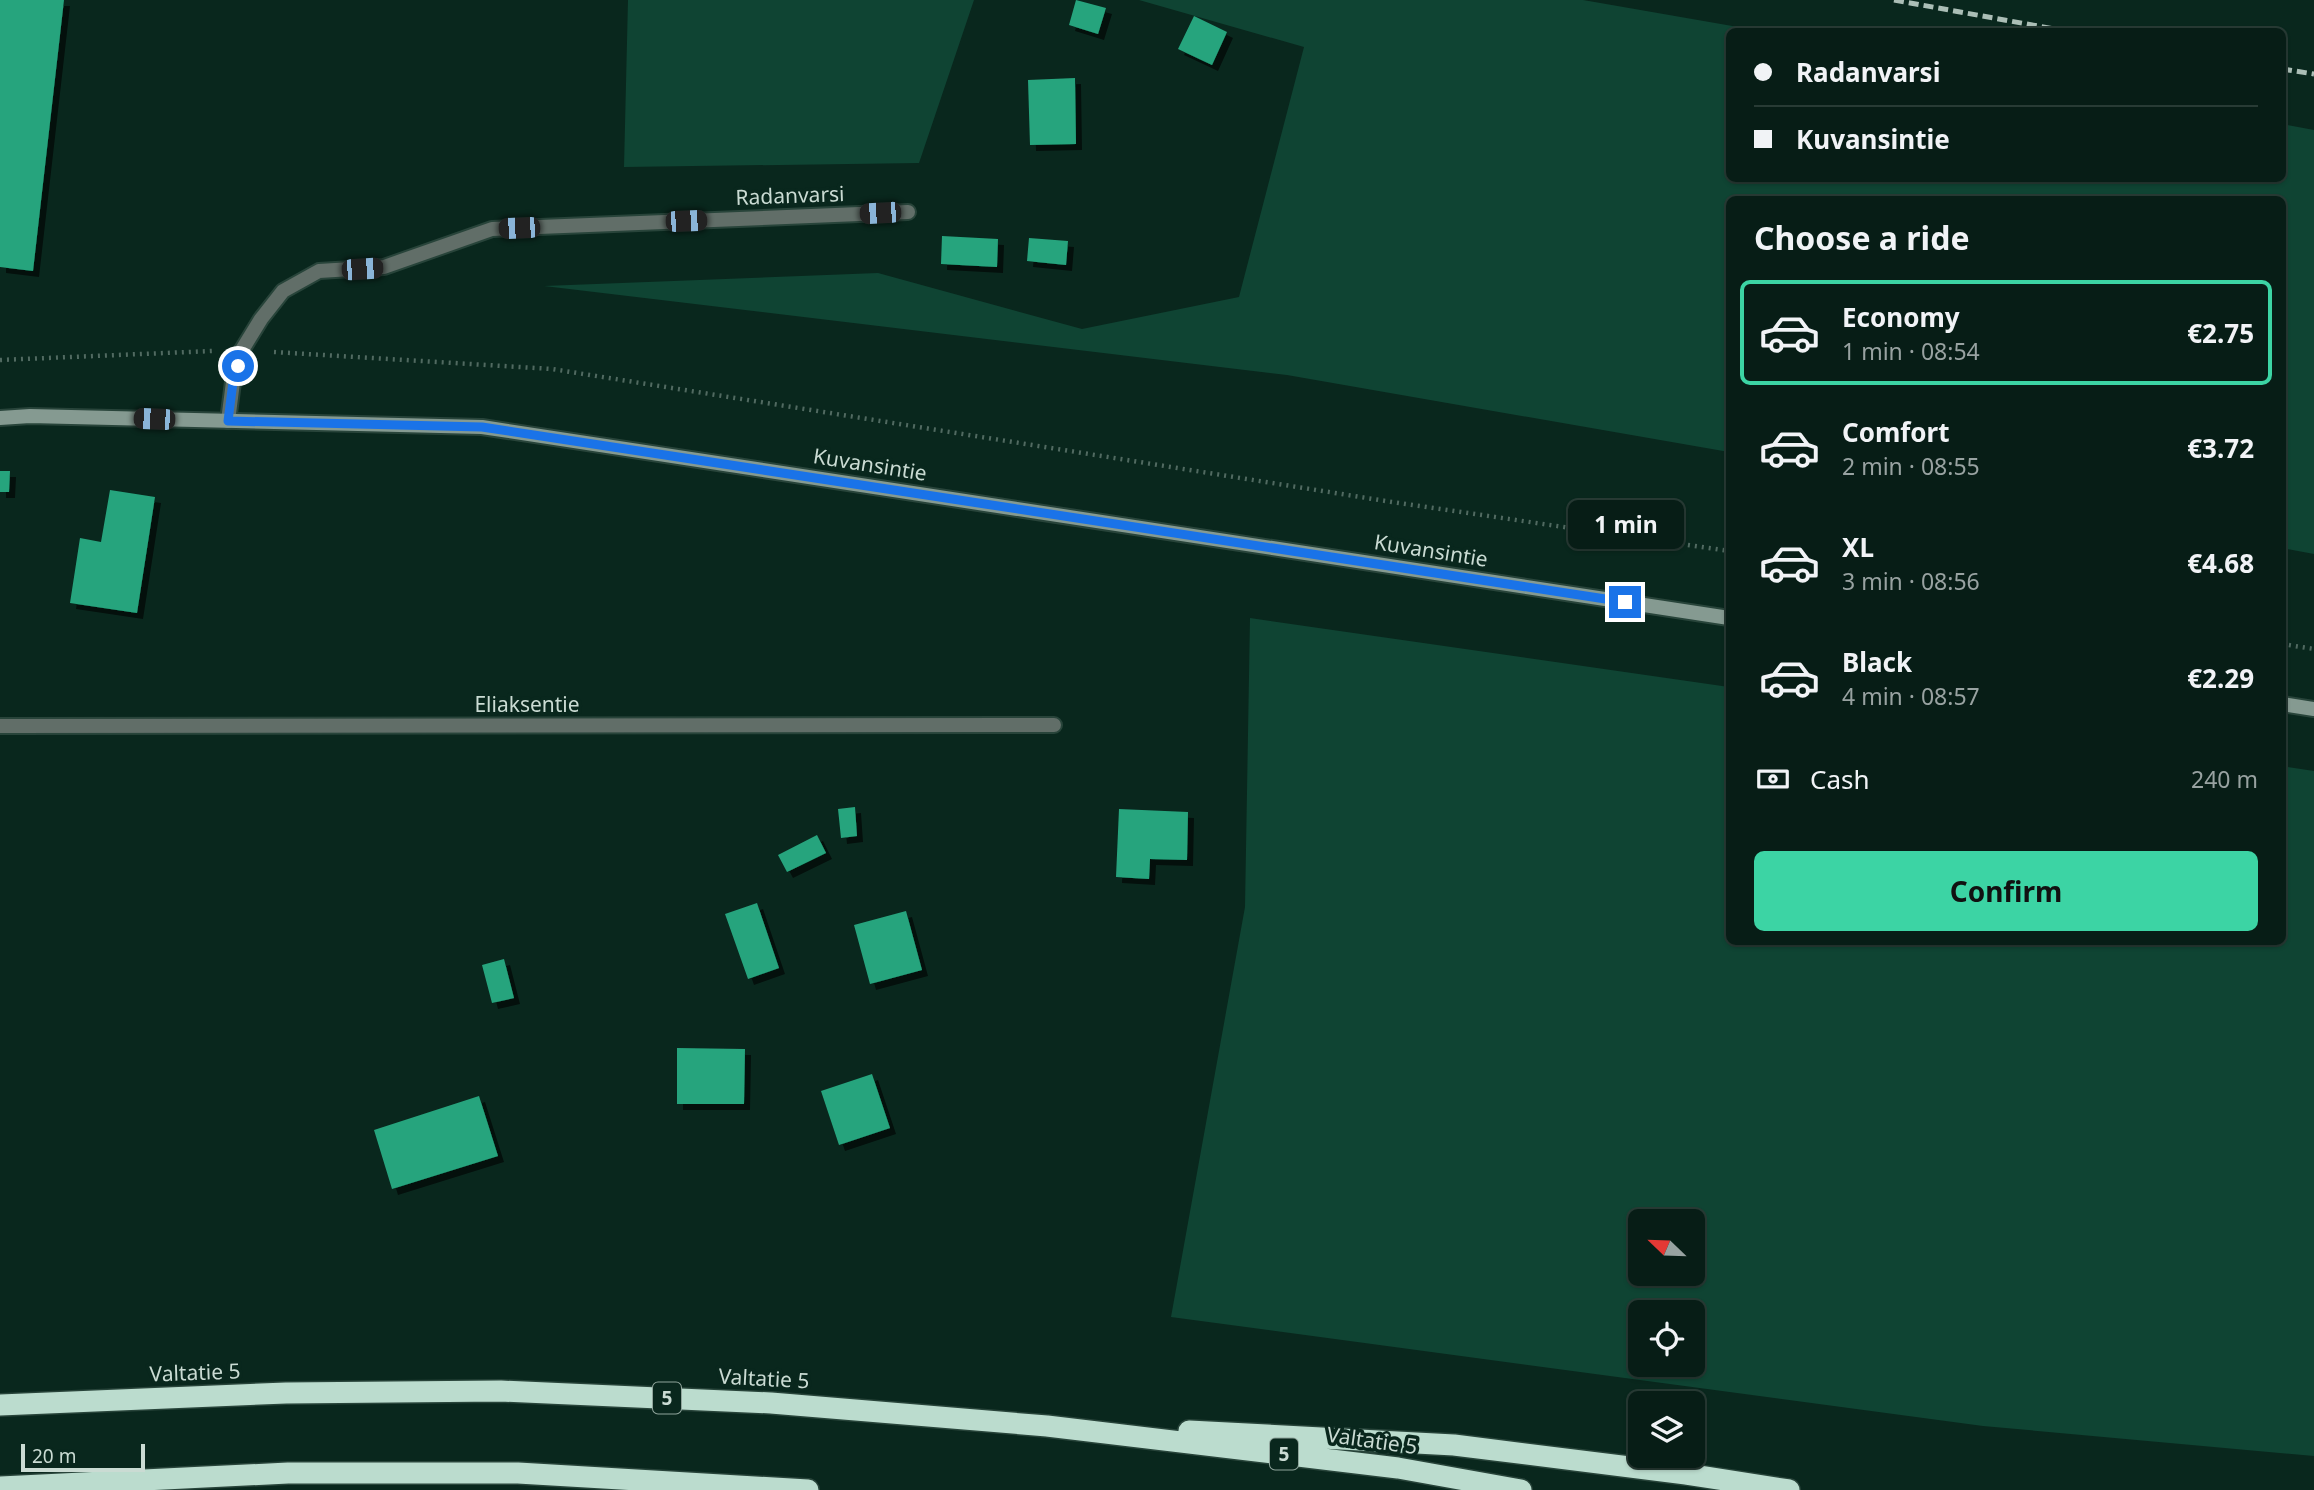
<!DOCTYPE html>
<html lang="en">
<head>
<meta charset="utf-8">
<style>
  :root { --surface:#071d16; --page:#152a23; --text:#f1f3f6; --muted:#98a2a1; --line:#283b35; --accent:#3cd4a4 }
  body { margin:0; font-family:"Noto Sans",sans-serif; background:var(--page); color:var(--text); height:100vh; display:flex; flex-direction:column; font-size:26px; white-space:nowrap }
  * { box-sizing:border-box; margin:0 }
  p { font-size:23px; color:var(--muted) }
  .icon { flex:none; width:38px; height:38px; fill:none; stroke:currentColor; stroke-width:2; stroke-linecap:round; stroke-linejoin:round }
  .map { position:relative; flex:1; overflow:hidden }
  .sheet { position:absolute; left:1726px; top:196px; width:560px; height:749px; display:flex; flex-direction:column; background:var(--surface); border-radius:10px; box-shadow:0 2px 5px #0004,0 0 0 2px var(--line) }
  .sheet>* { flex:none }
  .hud { position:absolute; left:1726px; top:28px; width:560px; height:154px; border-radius:10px; box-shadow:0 2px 5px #0004,0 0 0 2px var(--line); display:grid; align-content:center; height:154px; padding:0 28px; background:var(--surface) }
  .needle { width:46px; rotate:293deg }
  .fabs { position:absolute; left:1628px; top:1209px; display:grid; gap:14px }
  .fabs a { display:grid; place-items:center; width:77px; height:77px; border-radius:10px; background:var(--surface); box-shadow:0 2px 5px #0004,0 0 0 2px var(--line); font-size:35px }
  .scale { position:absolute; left:21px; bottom:18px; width:124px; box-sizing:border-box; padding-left:7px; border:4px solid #cadbd3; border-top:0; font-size:19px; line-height:24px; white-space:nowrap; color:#cadbd3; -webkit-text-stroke:5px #09271d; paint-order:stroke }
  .end { position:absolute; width:32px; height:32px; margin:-16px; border:9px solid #1a73e8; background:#fff; box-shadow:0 0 0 4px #fff }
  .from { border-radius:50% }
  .bubble { position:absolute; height:49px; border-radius:10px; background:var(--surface); box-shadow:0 2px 5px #0004,0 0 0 2px var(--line); font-size:23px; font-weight:700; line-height:49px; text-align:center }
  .car { position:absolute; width:21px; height:42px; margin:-21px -10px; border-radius:9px; box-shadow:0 0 5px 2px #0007; background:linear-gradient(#222 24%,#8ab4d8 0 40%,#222 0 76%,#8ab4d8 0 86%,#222 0) }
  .hud b { display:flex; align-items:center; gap:24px; height:66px; font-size:26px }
  .hud b+b { border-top:2px solid var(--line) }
  .hud i { width:18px; height:18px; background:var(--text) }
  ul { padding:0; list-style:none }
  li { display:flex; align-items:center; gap:21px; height:105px; margin:0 14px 10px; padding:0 14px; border:4px solid transparent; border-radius:10px }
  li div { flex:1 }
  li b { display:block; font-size:26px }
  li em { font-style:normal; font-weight:700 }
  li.on { border-color:var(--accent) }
  li>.icon { width:63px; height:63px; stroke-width:1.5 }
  h2 { padding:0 28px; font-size:32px; line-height:84px }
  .pay { display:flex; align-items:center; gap:18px; height:77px; padding:0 28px; font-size:26px }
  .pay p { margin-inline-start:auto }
  .button { display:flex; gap:14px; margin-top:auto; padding:14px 28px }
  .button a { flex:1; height:80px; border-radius:10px; background:var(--accent); color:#111; font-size:28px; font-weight:700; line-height:80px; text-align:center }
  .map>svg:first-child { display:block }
  .green { fill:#0f4433; fill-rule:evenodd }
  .building { fill:#26a47d; filter:url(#shadow) }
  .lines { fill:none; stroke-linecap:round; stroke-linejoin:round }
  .lane-casing { stroke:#28443a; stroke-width:18 }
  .secondary-casing { stroke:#28443a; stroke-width:18 }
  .highway-casing { stroke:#28443a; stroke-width:24 }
  .path { stroke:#516a61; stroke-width:4.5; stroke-dasharray:2 5; stroke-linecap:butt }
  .lane { stroke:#616e68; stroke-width:14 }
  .secondary { stroke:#859a91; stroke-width:14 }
  .highway { stroke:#bbdcce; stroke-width:21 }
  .rail { stroke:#abbeb6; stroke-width:5; stroke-dasharray:10 5; stroke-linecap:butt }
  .route { stroke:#1a73e8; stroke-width:9 }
  .labels { text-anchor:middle; stroke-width:7; stroke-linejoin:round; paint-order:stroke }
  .shield { fill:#09271d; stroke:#90a59c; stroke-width:2 }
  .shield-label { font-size:19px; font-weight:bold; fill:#cadbd3 }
  .street-label { font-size:21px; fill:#cadbd3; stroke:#09271d }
</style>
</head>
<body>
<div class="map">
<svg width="2314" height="1490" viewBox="0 0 2314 1490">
  <defs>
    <filter id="shadow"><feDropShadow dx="6" dy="6" stdDeviation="0" flood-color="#0009"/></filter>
  </defs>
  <rect width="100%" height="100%" fill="#09271d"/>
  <path class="green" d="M628,0H974L919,163L624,167Z
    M1139,0H1583L1761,31L1729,32V178H2282V124L2314,130V554L2282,548V200H1729V452L1287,375L544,286L878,273L1082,329L1239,297L1304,47Z
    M1250,618L1729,687V942H2282V766L2314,771V1456L1983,1426L1171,1317L1245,907ZM1640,1222H1692V1274H1640ZM1640,1312H1692V1365H1640Z"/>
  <path class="building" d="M0,0H64L33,271L0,267Z
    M1076,0L1106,8L1098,34L1069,25Z
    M1194,16L1227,32L1212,65L1178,49Z
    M1075,78L1076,144L1030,145L1028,80Z
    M942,236L998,239L997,267L941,264Z
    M1029,238L1068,241L1066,265L1027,261Z
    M0,471H10L9,492H0Z
    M110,490L155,497L137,613L70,603L80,538L101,542Z
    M855,807L857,836L841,838L838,809Z
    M1119,809L1188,812L1187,860L1150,859L1149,879L1116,877Z
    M817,835L826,853L787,872L778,855Z
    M757,903L779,968L748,979L725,914Z
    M906,911L922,970L870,984L854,925Z
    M504,959L514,998L492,1003L482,965Z
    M677,1048L745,1049L744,1104H677Z
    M872,1074L890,1128L839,1145L821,1091Z
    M479,1096L498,1156L392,1189L374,1130Z"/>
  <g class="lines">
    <g class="lane-casing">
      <path id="lane" d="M228,421L233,382L242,350L261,319L283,291L319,271L384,267L492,229L908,212
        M0,726L1054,725"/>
    </g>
    <g class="secondary-casing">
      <path id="secondary" d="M0,418L30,416L482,427L1729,618
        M2282,704L2314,709"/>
    </g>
    <g class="highway-casing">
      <path id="highway" d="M0,1405L286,1393L501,1391L771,1403L1047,1426L1398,1468L1521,1490
        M1189,1431L1454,1445L1686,1474L1789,1490
        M0,1487L288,1473H518L808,1490"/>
    </g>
    <path class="path" d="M274,352L552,369L1392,502L1729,551
      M0,360L212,351
      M2282,644L2314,649"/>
    <use href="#lane" class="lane"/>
    <use href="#secondary" class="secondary"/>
    <use href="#highway" class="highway"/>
    <path class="rail" d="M1894,0L2071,32
      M2282,69L2314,74"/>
  </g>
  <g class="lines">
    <path class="route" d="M238,366L233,382L228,421L482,427L1625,602"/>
  </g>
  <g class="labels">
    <g class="shield">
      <rect x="653" y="1382.5" width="28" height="31" rx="5"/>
      <rect x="1270" y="1438.5" width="28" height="31" rx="5"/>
    </g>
    <g class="shield-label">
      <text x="667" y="1405">5</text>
      <text x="1284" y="1461">5</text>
    </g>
    <g class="street-label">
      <text transform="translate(790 196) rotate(-2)" y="7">Radanvarsi</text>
      <text transform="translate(870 465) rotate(9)" y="7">Kuvansintie</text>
      <text transform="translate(1431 551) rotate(9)" y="7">Kuvansintie</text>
      <text x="527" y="712">Eliaksentie</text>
      <text transform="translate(195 1373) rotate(-2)" y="7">Valtatie 5</text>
      <text transform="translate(764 1379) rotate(3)" y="7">Valtatie 5</text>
      <text transform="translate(1372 1441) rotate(8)" y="7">Valtatie 5</text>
    </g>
  </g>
</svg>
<div class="fabs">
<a><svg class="needle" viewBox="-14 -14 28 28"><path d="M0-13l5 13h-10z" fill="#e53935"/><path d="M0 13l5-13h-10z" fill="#98a2a1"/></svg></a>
<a><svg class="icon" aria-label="locate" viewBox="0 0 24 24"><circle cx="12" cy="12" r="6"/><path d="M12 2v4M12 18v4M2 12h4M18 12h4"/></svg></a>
<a><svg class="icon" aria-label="layers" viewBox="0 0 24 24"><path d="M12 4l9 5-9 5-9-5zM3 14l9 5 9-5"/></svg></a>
</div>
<div class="scale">20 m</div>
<i class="end from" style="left:238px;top:366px"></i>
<i class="end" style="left:1625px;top:602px"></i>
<div class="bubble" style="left:1568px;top:500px;width:116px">1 min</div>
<i class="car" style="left:880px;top:213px;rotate:267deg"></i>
<i class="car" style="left:686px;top:221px;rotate:88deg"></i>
<i class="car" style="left:519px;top:228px;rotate:268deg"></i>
<i class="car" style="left:362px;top:269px;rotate:86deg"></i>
<i class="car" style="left:154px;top:419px;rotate:272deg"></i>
<div class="hud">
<b><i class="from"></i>Radanvarsi</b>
<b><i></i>Kuvansintie</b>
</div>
<section class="sheet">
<h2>Choose a ride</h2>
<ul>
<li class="on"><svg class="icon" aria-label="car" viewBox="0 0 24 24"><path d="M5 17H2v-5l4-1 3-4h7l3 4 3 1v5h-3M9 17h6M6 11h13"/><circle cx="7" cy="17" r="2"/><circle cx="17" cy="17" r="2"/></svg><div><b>Economy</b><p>1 min · 08:54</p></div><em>€2.75</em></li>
<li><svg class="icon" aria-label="car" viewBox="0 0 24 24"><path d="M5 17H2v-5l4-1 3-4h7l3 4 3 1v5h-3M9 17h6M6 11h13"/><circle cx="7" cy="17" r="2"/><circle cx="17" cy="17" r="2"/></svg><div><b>Comfort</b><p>2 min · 08:55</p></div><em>€3.72</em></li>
<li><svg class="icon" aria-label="car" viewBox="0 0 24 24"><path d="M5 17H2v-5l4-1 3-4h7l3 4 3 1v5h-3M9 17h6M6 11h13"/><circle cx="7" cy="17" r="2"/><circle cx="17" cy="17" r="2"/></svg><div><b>XL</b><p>3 min · 08:56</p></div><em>€4.68</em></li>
<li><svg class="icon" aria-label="car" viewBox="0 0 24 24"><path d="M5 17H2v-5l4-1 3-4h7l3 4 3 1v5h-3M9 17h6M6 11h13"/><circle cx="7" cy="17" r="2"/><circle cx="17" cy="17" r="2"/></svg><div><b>Black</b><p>4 min · 08:57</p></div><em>€2.29</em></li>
</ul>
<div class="pay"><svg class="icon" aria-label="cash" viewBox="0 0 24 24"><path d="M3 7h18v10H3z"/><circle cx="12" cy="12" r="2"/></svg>Cash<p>240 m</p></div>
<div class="button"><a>Confirm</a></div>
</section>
</div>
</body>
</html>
